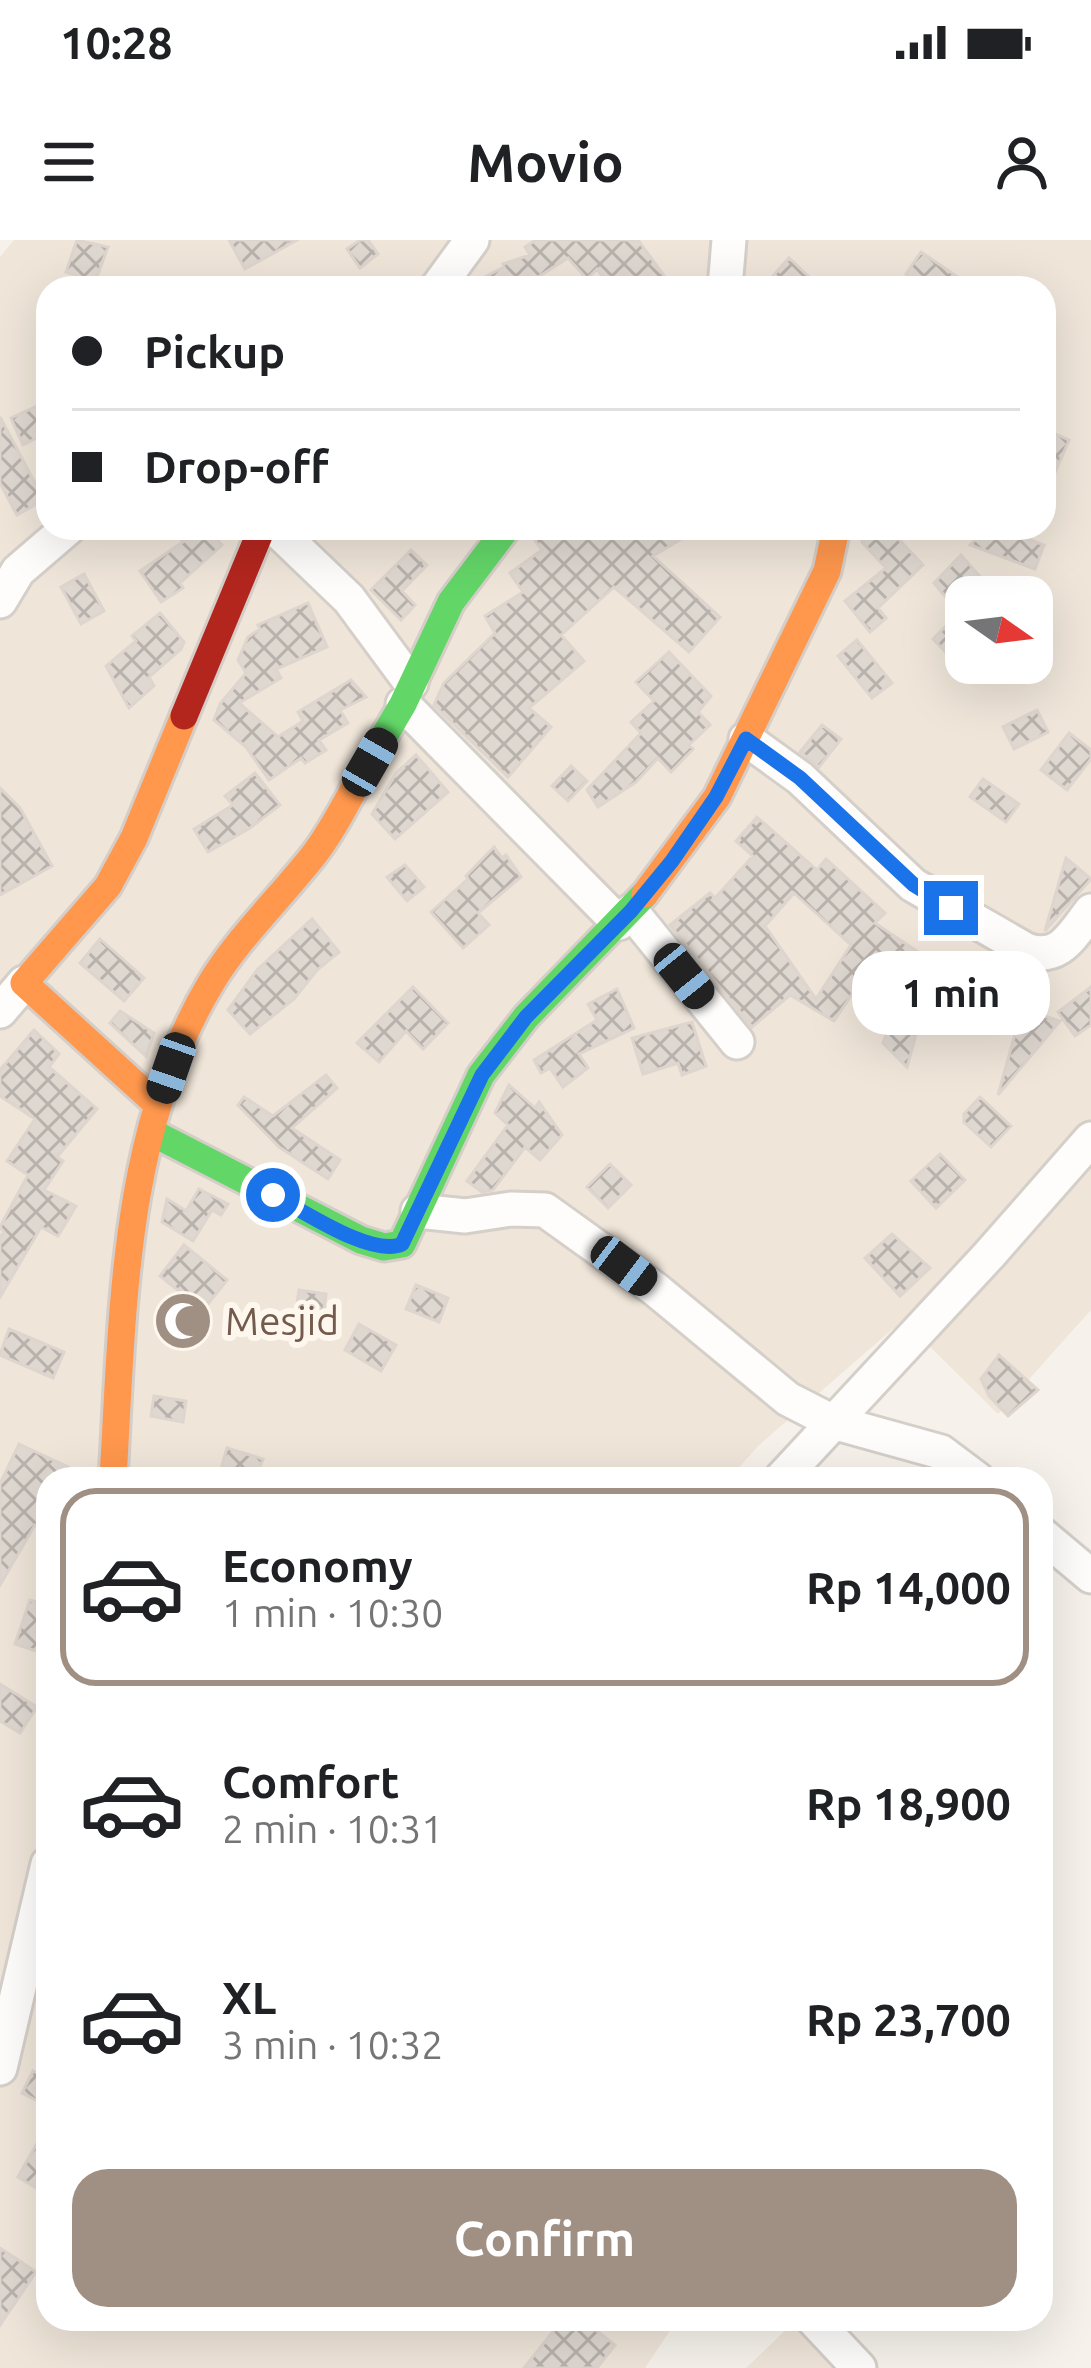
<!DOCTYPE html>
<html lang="en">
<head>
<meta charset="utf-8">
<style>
  :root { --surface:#fff; --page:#f6f6f6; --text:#202124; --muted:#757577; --line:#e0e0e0; --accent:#a09084 }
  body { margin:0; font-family:Ubuntu,sans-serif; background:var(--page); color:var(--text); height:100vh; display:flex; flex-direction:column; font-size:45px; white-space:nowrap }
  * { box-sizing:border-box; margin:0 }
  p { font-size:39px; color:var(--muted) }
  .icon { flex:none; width:66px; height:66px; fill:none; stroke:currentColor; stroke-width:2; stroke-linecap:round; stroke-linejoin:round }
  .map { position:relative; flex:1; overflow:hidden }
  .sheet { position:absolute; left:36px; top:1227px; width:1017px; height:864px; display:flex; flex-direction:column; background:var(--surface); border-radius:36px; box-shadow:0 12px 48px #0002 }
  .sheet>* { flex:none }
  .banner { position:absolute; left:36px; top:36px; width:1020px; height:264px; border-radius:36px; box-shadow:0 12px 48px #0002; display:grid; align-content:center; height:264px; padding:0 36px; background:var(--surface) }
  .needle { width:78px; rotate:104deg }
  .buttons { position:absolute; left:945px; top:336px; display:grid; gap:24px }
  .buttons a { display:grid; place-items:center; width:108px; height:108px; border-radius:24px; background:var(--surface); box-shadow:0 12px 48px #0002; font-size:60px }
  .end { position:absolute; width:54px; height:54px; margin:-27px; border:15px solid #1a73e8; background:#fff; box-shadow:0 0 0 6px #fff }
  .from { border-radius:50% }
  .bubble { position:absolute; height:84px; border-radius:36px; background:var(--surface); box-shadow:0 12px 48px #0002; font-size:39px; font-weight:700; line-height:84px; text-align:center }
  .car { position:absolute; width:36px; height:72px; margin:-36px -18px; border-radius:15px; box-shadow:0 0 9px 3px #0007; background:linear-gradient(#222 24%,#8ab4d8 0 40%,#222 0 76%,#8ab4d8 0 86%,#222 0) }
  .banner b { display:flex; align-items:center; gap:42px; height:114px; font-size:45px }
  .banner b+b { border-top:3px solid var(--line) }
  .banner i { width:30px; height:30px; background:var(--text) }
  ul { padding:21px 0 0; list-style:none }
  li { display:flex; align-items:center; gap:36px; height:198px; margin:0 24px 18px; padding:0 12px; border:6px solid transparent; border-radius:36px }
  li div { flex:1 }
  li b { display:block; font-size:45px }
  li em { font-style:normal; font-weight:700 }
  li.current { border-color:var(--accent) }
  li>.icon { width:108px; height:108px; stroke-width:1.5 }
  .cta { display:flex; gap:24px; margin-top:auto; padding:24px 36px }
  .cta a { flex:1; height:138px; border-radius:36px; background:var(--accent); color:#fff; font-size:48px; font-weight:700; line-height:138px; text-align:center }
  .status { display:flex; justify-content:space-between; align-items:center; height:84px; padding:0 60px; background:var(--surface); direction:ltr }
  .status svg { height:33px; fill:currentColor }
  header { display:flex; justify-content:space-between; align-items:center; height:156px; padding:0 36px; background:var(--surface); font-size:54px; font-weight:700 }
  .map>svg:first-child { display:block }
  .residential { fill:#efe5d9; fill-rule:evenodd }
  .building { fill:url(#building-cross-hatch); stroke:#ded5ce; stroke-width:3; fill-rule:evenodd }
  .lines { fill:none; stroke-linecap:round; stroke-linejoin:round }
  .street-casing { stroke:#d5cfc9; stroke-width:39 }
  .fast-casing { stroke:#d5cec8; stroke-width:33 }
  .slow-casing { stroke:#d5cec8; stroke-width:33 }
  .jam-casing { stroke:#d5cec8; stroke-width:33 }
  .street { stroke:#fefdfc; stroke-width:33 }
  .fast { stroke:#63d668; stroke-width:27 }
  .slow { stroke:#ff974d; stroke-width:27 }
  .jam { stroke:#b3261e; stroke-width:27 }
  .route { stroke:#1a73e8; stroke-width:15 }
  .labels { text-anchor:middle; stroke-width:12; stroke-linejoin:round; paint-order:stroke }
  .poi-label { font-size:39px; fill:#725b4d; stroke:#fef7ed; text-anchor:start }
</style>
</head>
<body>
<div class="status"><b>10:28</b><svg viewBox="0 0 49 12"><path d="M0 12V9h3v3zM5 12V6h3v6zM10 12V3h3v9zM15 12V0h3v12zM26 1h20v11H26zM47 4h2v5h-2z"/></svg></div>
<header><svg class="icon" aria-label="menu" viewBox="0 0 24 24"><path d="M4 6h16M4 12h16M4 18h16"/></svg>Movio<svg class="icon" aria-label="person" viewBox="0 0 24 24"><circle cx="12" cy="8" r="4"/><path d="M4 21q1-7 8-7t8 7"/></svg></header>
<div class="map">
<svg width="1091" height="2128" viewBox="0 0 1091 2128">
  <defs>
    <pattern id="building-cross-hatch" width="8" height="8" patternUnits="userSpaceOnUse" patternTransform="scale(3)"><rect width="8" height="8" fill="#dfd8d1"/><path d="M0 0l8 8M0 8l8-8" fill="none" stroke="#b9b2ac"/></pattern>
  </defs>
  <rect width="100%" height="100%" fill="#f6f2eb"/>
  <path class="residential" d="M14,0H1091V1070L998,1174L903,1080L758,1206L729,1239H48V2079H678L645,2128H0V17ZM48,48H1044V288H48ZM966,357H1032V423H966Z
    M797,2079H823L879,2128H746Z"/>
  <path class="building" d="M77,0L108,7L95,42L66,32Z
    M229,0H297L245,29Z
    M360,0H368L378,14L360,28L347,9Z
    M536,0H638L665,37L650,48H611L597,29L587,39L568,18L532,41L534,48H463L504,27L503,24L530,15L525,7Z
    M921,12L974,48H927L906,34Z
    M789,18L821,48H762Z
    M37,166L48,192L23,205L11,178Z
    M0,177L44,260L17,275L0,243Z
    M1044,189L1069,200L1044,258Z
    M171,288H207L222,305L180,343L183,348L161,362L140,331L183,302Z
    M546,288H700L653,316L720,377L689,412L614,347L561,395L584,421L529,468L551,487L508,537L434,465L444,443L495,393L485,376L523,352L510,333L542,310L533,298Z
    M861,288H888L923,325L878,368L886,378L870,392L845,361L886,328L862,302Z
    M987,288H1000L1044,305L1035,329L970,305Z
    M411,310L427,325L402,351L415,365L401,380L371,350Z
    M961,315L998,357H966V433L933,399L959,373L934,343Z
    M84,334L104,371L81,384L61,347Z
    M308,363L327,407L276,429L281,438L239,463L278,497L303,481L298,472L351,440L366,457L340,470L348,483L319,500L326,510L305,523L301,518L269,540L246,507L214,480L220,464L246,433L238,420L248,397L260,389L258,385Z
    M160,373L184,402L181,409L149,437L154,446L129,468L106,426L136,401L132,396Z
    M857,400L892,443L872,458L838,416Z
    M669,412L711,456L698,472L710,485L689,505L693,509L671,532L658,518L636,542L598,567L587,550L641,493L631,482L654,461L636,442Z
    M1037,470L1048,492L1014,509L1003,487Z
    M822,485L841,499L819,527L800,512Z
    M1069,493L1091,510V519L1067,550L1041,530Z
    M416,515L448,552L395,599L372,574L396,533Z
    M571,526L587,541L568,561L552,546Z
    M255,533L280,565L250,588L208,612L194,589L233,565L225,556Z
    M983,539L1019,564L1006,582L970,557Z
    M0,548L20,568L52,626L0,655Z
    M757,577L817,630L826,619L885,673L875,683L918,712L899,741L873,723L834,781L790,755L752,787L670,685L710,653L715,658L753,616L736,601ZM794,653L851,705L816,759L765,686Z
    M494,607L502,618L506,615L521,637L478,673L489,685L463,708L431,672L468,639L466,636Z
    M1066,618L1091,639L1045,691Z
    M405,625L424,647L407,661L387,637Z
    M312,679L339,712L317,730L294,759L250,794L228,770L257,730Z
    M100,699L144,738L124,761L80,723Z
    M959,725L991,736L976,768L945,753Z
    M413,747L448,783L423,809L406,791L379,822L357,803Z
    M1091,747V785L1075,796L1058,772Z
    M617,749L634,788L579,814L588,828L563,847L550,828L541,833L534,820L597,780L588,764Z
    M1022,769L1060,781L998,855Z
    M120,771L154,793L146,816L110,783Z
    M692,782L706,826L682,835L678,823L643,834L632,798Z
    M890,783L917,791L907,827L883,803Z
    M34,790L59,814L49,827L97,869L57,917L63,921L44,950L76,966L58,996L41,987L0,1057V997L4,992L0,987L28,935L7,921L35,879L0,856V830Z
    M326,835L337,848L292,888L340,920L328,939L279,907L238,865L244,857L273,876Z
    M509,845L535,868L539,862L562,895L540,920L525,907L493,950L482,952L467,941L508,885L495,873Z
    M980,857L1011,886L991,907L964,882V874Z
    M940,914L965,940L936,968L911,941Z
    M610,924L631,945L608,968L587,947Z
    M199,949L228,964L221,975L212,970L193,1001L162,982L167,959L186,971Z
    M892,994L930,1028L900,1056L865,1018Z
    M184,1005L227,1040L200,1074L205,1078L185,1103L161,1084L184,1055L160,1036Z
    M416,1045L448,1058L439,1082L406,1069Z
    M299,1050L326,1054L323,1076L296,1072Z
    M359,1084L396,1105L381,1131L345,1110Z
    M9,1089L64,1112L53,1138L0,1115Z
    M999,1115L1038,1150L1008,1176L989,1156L981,1139Z
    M154,1156L186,1161L183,1182L151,1176Z
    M19,1204L68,1227L61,1239H48V1273L39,1288L35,1285L0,1345V1244Z
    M227,1208L263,1219L256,1239H218Z
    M30,1360L48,1365V1415L15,1404Z
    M0,1444L37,1467L20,1493L0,1481Z
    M33,1831L48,1838V1866L22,1853Z
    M48,1884V1955L18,1937Z
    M0,2008L36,2032L0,2085Z
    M563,2079H582L615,2105L597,2128H524Z"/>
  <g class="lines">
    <g class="street-casing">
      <path id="street" d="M437,48L472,0
        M725,48L729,0
        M275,288L349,359L411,443
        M0,361L18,331L68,288
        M403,464L619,683
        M746,499L800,538L913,645L1026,710C1060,722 1072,695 1091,671
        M631,671L737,802
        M0,771L24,743
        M418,971L465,976L511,969L545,970L655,1049L788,1159L833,1182L941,1212L977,1239
        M781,1239L989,1015L1091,899
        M1041,1294L1091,1336
        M0,1828L48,1624
        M813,2079L859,2128"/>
    </g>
    <g class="fast-casing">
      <path id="fast" d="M369,522L403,464L451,362L507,288
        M151,892L361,1000L384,1007L402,1004L481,835L526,777L645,654"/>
    </g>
    <g class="slow-casing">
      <path id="slow" d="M645,654L717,557L827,331L834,298L832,288
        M158,865L24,743L108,646L134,598L184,476
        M113,1239C123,1073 122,891 211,743C238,698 280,658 313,616C335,588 351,553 369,522"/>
    </g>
    <g class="jam-casing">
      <path id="jam" d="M184,476L262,288"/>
    </g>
    <use href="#street" class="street"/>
    <use href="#fast" class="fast"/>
    <use href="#slow" class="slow"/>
    <use href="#jam" class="jam"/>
  </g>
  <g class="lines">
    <path class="route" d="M273,955C302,970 372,1018 402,1004L482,835L526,777L631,671L672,621L716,557L746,499L800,538L914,645L951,668"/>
  </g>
  <defs>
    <g id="mosque-disc" transform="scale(3)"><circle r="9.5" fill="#a09084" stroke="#fef7ed"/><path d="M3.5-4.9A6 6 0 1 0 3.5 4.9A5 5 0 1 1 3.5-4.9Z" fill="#fff"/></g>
  </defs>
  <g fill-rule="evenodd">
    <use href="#mosque-disc" x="183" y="1081"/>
  </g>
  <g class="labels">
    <g class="poi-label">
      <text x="225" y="1095">Mesjid</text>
    </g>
  </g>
</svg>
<div class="buttons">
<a><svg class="needle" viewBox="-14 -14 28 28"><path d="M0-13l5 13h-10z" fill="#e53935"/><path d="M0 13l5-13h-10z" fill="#757577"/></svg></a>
</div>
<i class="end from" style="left:273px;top:955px"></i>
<i class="end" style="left:951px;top:668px"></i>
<div class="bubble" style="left:852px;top:711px;width:198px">1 min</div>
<i class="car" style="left:370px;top:522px;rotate:30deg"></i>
<i class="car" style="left:684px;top:736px;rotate:141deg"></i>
<i class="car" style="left:171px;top:828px;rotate:199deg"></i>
<i class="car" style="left:624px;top:1026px;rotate:127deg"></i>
<div class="banner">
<b><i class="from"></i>Pickup</b>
<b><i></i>Drop-off</b>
</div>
<section class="sheet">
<ul>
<li class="current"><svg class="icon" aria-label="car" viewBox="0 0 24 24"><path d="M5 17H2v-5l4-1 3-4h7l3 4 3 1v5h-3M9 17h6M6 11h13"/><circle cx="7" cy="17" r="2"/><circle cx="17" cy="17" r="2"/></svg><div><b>Economy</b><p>1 min · 10:30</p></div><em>Rp 14,000</em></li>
<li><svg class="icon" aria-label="car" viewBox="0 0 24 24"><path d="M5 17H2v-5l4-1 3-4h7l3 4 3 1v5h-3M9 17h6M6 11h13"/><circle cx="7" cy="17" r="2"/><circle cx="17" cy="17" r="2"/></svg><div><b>Comfort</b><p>2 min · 10:31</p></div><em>Rp 18,900</em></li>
<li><svg class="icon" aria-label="car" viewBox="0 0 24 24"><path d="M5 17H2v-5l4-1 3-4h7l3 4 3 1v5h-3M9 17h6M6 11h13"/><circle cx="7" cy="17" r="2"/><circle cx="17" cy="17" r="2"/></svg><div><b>XL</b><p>3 min · 10:32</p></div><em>Rp 23,700</em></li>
</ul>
<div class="cta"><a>Confirm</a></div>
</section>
</div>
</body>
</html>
